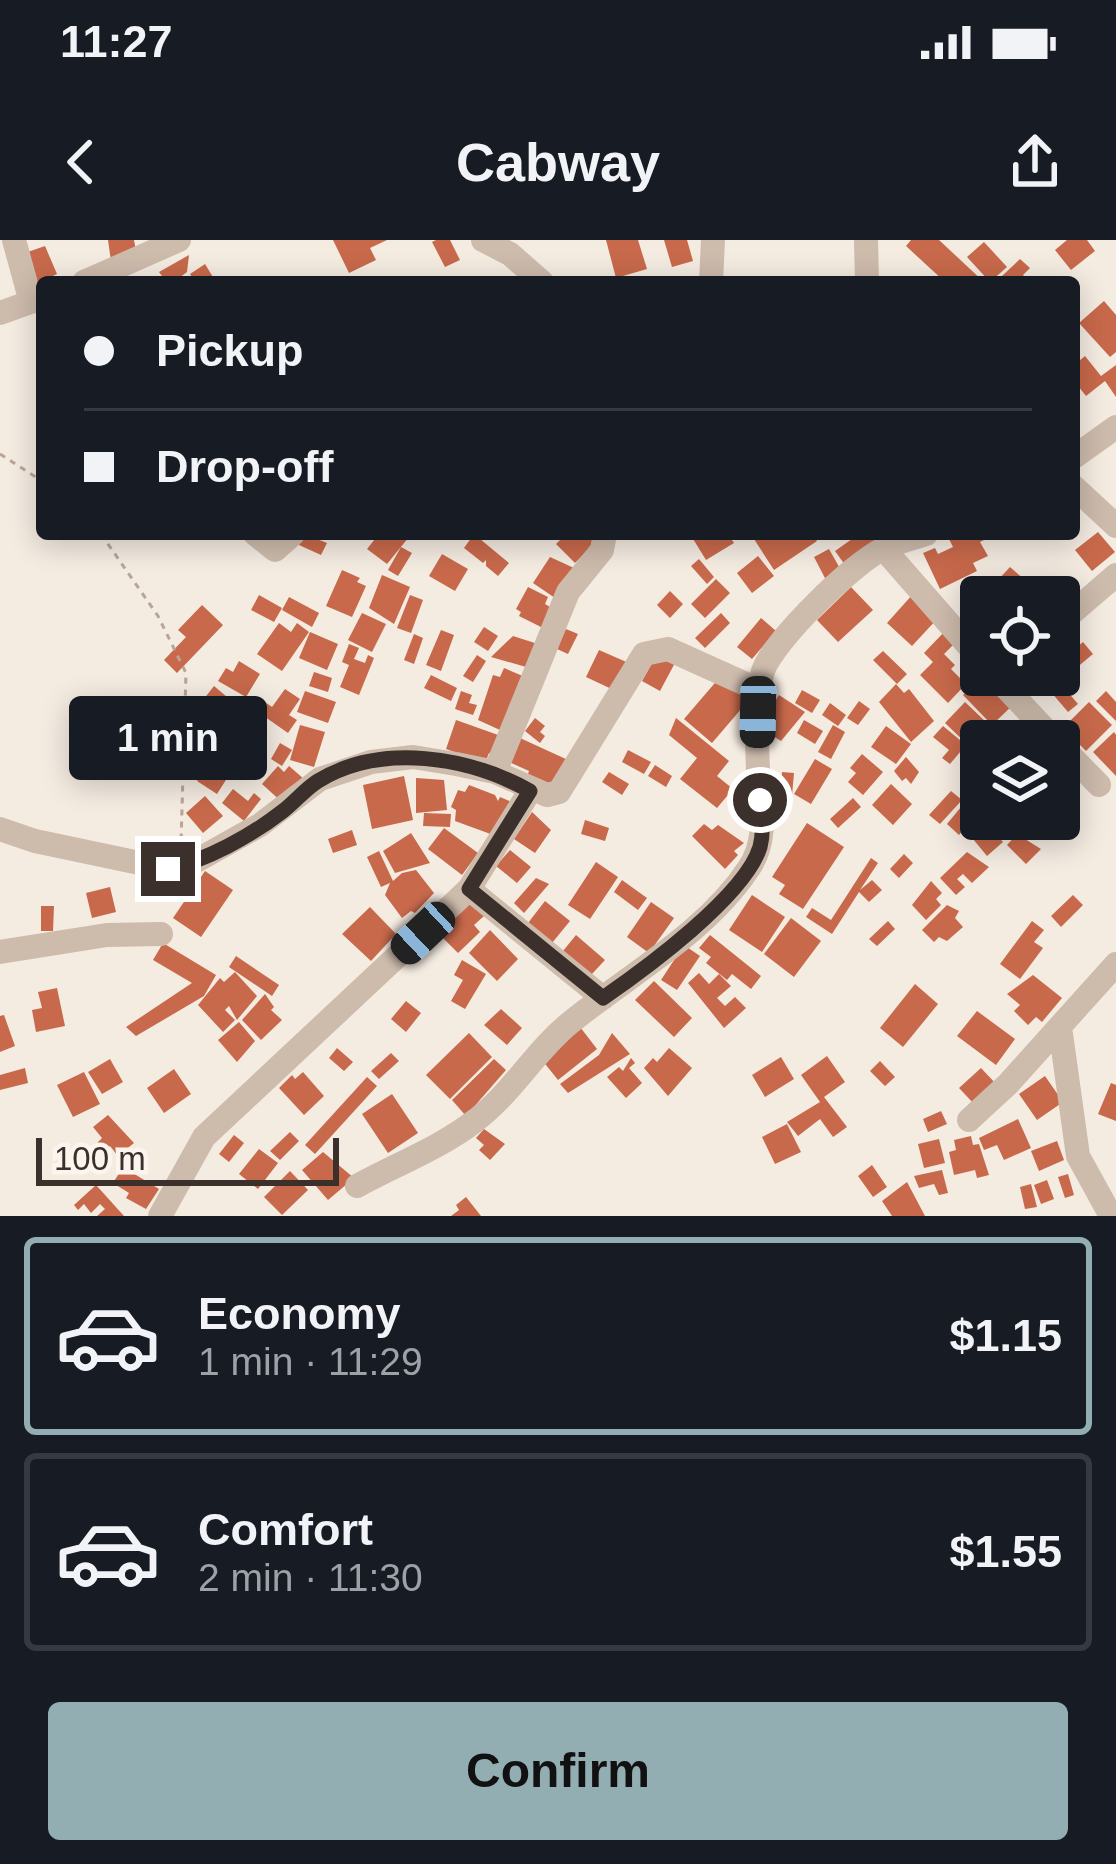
<!DOCTYPE html>
<html lang="en">
<head>
<meta charset="utf-8">
<style>
  :root { --surface:#171b24; --page:#242831; --text:#f1f3f6; --muted:#9ea1a6; --line:#363941; --accent:#92aeb2 }
  body { margin:0; font-family:Helvetica,sans-serif; background:var(--page); color:var(--text); height:100vh; display:flex; flex-direction:column; font-size:45px; white-space:nowrap }
  * { box-sizing:border-box; margin:0 }
  p { font-size:39px; color:var(--muted) }
  .icon { flex:none; width:66px; height:66px; fill:none; stroke:currentColor; stroke-width:2; stroke-linecap:round; stroke-linejoin:round }
  .map { position:relative; height:976px; overflow:hidden }
  .drawer { display:flex; flex-direction:column; background:var(--surface); flex:1 }
  .drawer>* { flex:none }
  .hud { position:absolute; left:36px; top:36px; width:1044px; height:264px; border-radius:12px; box-shadow:0 6px 30px #0003; display:grid; align-content:center; height:264px; padding:0 48px; background:var(--surface) }
  .fabs { position:absolute; left:960px; top:336px; display:grid; gap:24px }
  .fabs a { display:grid; place-items:center; width:120px; height:120px; border-radius:12px; background:var(--surface); box-shadow:0 6px 30px #0003; font-size:60px }
  .scale { position:absolute; left:36px; bottom:30px; width:303px; box-sizing:border-box; padding-left:12px; border:6px solid #3b302b; border-top:0; font-size:33px; line-height:42px; white-space:nowrap; color:#3b302b; -webkit-text-stroke:9px #fbf5ee; paint-order:stroke }
  .end { position:absolute; width:54px; height:54px; margin:-27px; border:15px solid #3b302b; background:#fff; box-shadow:0 0 0 6px #fff }
  .from { border-radius:50% }
  .bubble { position:absolute; height:84px; border-radius:12px; background:var(--surface); box-shadow:0 6px 30px #0003; font-size:39px; font-weight:700; line-height:84px; text-align:center }
  .car { position:absolute; width:36px; height:72px; margin:-36px -18px; border-radius:15px; box-shadow:0 0 9px 3px #0007; background:linear-gradient(#222 24%,#8ab4d8 0 40%,#222 0 76%,#8ab4d8 0 86%,#222 0) }
  .hud b { display:flex; align-items:center; gap:42px; height:114px; font-size:45px }
  .hud b+b { border-top:3px solid var(--line) }
  .hud i { width:30px; height:30px; background:var(--text) }
  ul { padding:21px 0 0; list-style:none }
  li { display:flex; align-items:center; gap:36px; height:198px; margin:0 24px 18px; padding:0 24px; border:6px solid var(--line); border-radius:12px }
  li div { flex:1 }
  li b { display:block; font-size:45px }
  li em { font-style:normal; font-weight:700 }
  li.selected { border-color:var(--accent) }
  li>.icon { width:108px; height:108px; stroke-width:1.5 }
  .primary-button { display:flex; gap:24px; margin-top:auto; padding:24px 48px }
  .primary-button a { flex:1; height:138px; border-radius:12px; background:var(--accent); color:#111; font-size:48px; font-weight:700; line-height:138px; text-align:center }
  .status { display:flex; justify-content:space-between; align-items:center; height:84px; padding:0 60px; background:var(--surface); direction:ltr }
  .status svg { height:33px; fill:currentColor }
  header { display:flex; justify-content:space-between; align-items:center; height:156px; padding:0 48px; background:var(--surface); font-size:54px; font-weight:700 }
  .map>svg:first-child { display:block }
  .building { fill:#c8694b }
  .lines { fill:none; stroke-linecap:round; stroke-linejoin:round }
  .path { stroke:#b9a596; stroke-width:3; stroke-dasharray:6 6; stroke-linecap:butt }
  .street { stroke:#cdbbac; stroke-width:24 }
  .route { stroke:#3b302b; stroke-width:15 }
</style>
</head>
<body>
<div class="status"><b>11:27</b><svg viewBox="0 0 49 12"><path d="M0 12V9h3v3zM5 12V6h3v6zM10 12V3h3v9zM15 12V0h3v12zM26 1h20v11H26zM47 4h2v5h-2z"/></svg></div>
<header><svg class="icon" aria-label="back" viewBox="0 0 24 24"><path d="M15 5l-7 7 7 7"/></svg>Cabway<svg class="icon" aria-label="share" viewBox="0 0 24 24"><path d="M12 15V3M7 8l5-5 5 5M5 13v7h14v-7"/></svg></header>
<div class="map">
<svg width="1116" height="976" viewBox="0 0 1116 976">
  <rect width="100%" height="100%" fill="#f4ebe1"/>
  <path class="building" d="M108,0H134L137,16L111,21Z
    M333,0H387L370,8L376,20L349,33Z
    M436,0H450L460,20L445,27L432,2Z
    M606,0H638L647,29L616,38Z
    M664,0H687L693,21L672,27Z
    M911,0H939L984,42H945L906,6Z
    M1067,0H1087L1095,11L1071,30L1055,10Z
    M984,2L1007,27L990,42L967,17Z
    M45,6L57,34L32,46L22,14Z
    M189,15L187,32L175,41L171,37L165,40L159,32Z
    M1020,19L1030,28L1023,35L1030,42H1008L1002,36Z
    M205,24L216,42H195L190,34Z
    M1104,61L1116,75V112L1110,117L1079,83Z
    M1085,116L1101,136L1116,125V157L1105,141L1086,156L1074,141V125Z
    M1098,292L1115,312L1092,331L1075,310Z
    M304,294L327,303L321,315L299,305Z
    M379,294L409,297L387,324L367,309Z
    M474,294L509,323L498,336L486,326V320L483,323L464,308Z
    M566,294H597L601,297L575,323L556,304Z
    M690,294H728L734,303L706,320Z
    M762,294H813L817,301L774,330L754,299Z
    M859,294H870L876,303L845,325L835,311Z
    M956,294H996L980,302L988,316L973,323L977,331L940,349L923,313L935,308L938,314L953,307L948,297Z
    M401,307L412,313L398,336L388,330Z
    M829,309L842,332L826,340L814,317Z
    M442,314L468,329L455,351L429,336Z
    M758,316L774,336L752,353L737,333Z
    M550,317L574,328L555,358L533,343Z
    M699,319L714,337L707,344L691,326Z
    M1010,327L1026,341L1013,355L997,341Z
    M342,330L360,338L357,342L366,346L352,377L326,366Z
    M382,335L410,347L394,384L369,368Z
    M716,339L730,353L705,378L691,364Z
    M528,347L548,357L545,364L557,371L547,390L519,376L521,372L516,369Z
    M851,347L873,370L838,402L817,380Z
    M670,351L683,364L670,378L657,365Z
    M913,354L938,378L912,406L887,383Z
    M259,355L282,368L274,382L251,370Z
    M410,355L423,360L411,393L397,388Z
    M289,357L319,373L312,387L282,370Z
    M202,365L223,385L177,433L164,420L186,397L178,390Z
    M362,373L386,384L372,412L348,400Z
    M721,373L730,383L705,408L695,398Z
    M761,378L776,391L752,419L737,407Z
    M279,383L291,392L297,383L309,392L282,431L257,414Z
    M484,387L498,396L488,411L474,402Z
    M948,388L959,399L944,414L955,425L951,429L966,444L948,463L920,435L933,422L924,413Z
    M566,389L578,394L568,414L557,409Z
    M441,390L454,395L441,431L426,425Z
    M310,392L338,404L327,430L299,418Z
    M414,394L423,398L414,424L404,420Z
    M513,396L541,405L533,429L491,417Z
    M1083,402L1093,414L1069,434L1059,422Z
    M349,404L359,408L354,419L365,423L368,415L374,418L359,455L340,447L349,425L342,422Z
    M599,410L631,424L618,452L586,437Z
    M659,411L676,421L660,451L642,441Z
    M883,411L907,434L897,444L873,420Z
    M477,415L486,421L473,442L463,436Z
    M239,421L260,434L246,457L218,441L226,428L233,432Z
    M504,428L525,437L500,490L478,480L493,435L500,437Z
    M314,432L332,438L328,452L309,446Z
    M431,435L457,448L451,461L424,448Z
    M984,435L1014,464L992,485L963,455Z
    M720,437L748,461L712,503L684,479Z
    M896,444L904,453L909,449L934,481L911,502L879,462Z
    M1061,444L1078,464L1068,472L1051,452Z
    M214,446L239,467L224,492L196,469Z
    M285,449L300,459L289,475L297,480L288,493L258,472L265,462L272,467Z
    M802,450L820,460L812,473L795,463Z
    M305,451L336,462L328,483L297,472Z
    M461,451L472,455L469,463L477,465L473,475L455,469Z
    M1106,451L1116,462V481L1096,461Z
    M779,455L805,472L781,501L768,493L776,474L770,470Z
    M859,461L870,469L858,485L847,478Z
    M965,462L988,484L968,505L945,483Z
    M1089,462L1112,485L1086,511L1063,488Z
    M830,463L846,475L838,486L822,475Z
    M181,475L195,481L189,495L213,506L208,518L170,500Z
    M535,478L545,486L540,492L545,496L540,503L525,491Z
    M676,478L729,521L717,536L733,549L717,568L680,539L697,518L669,495Z
    M456,480L501,496L495,515L489,513L485,523L446,509Z
    M804,480L823,491L815,504L797,493Z
    M300,485L325,492L314,527L290,520Z
    M833,485L845,492L831,519L818,512Z
    M886,486L911,504L896,524L871,507Z
    M943,486L966,505L950,524L942,518L949,510L933,497Z
    M1114,492L1116,495V536L1093,512Z
    M520,498L568,520L555,546L527,537L529,531L509,522Z
    M280,503L292,510L282,526L271,519Z
    M628,510L651,522L644,534L622,522Z
    M862,514L883,532L863,555L848,542L856,533L850,528Z
    M906,517L919,532L911,544L906,538L902,541L894,531Z
    M211,519L231,532L217,554L197,541Z
    M815,519L832,529L811,564L794,554Z
    M655,525L672,536L666,547L648,536Z
    M278,526L284,532L289,526L304,539L283,563L262,544Z
    M609,532L629,544L622,555L602,542Z
    M782,532L794,533L791,567L780,566Z
    M404,536L413,580L372,589L363,545Z
    M1059,537L1076,550L1059,571Z
    M416,538L444,540L447,570L416,573Z
    M891,544L912,564L893,585L872,565Z
    M469,545L495,555L498,561L500,557L514,563L496,596L455,581L456,570L451,567L458,550L465,552Z
    M233,549L248,561L254,553L261,559L244,581L222,563Z
    M951,551L962,560L940,584L929,575Z
    M205,556L223,576L203,593L186,573Z
    M970,556L981,569L959,595L947,584Z
    M853,558L861,567L838,588L830,579Z
    M532,572L551,590L535,613L514,599Z
    M424,573L451,574L450,587L423,586Z
    M984,579L1003,602L987,616L968,593Z
    M1008,579H1041L1025,596Z
    M585,580L609,588L605,601L581,594Z
    M807,583L844,607L803,669L779,654L785,645L772,637Z
    M704,584L712,590L718,585L744,603L734,611L738,615L725,629L692,596Z
    M444,588L478,613L462,635L428,609Z
    M352,590L357,605L333,613L328,599Z
    M411,593L430,623L395,633L383,611Z
    M1017,594L1041,609L1026,624L1007,605Z
    M510,610L531,627L517,643L496,626Z
    M379,611L393,641L402,633L416,630L434,653L415,673L411,671L402,678L385,655L390,643L381,647L367,617Z
    M967,612L989,627L972,643L963,634L957,639L965,647L956,655L940,638Z
    M904,614L913,623L899,638L890,629Z
    M871,618L878,623L860,650L872,640L882,650L869,662L859,652L832,694L806,677L812,668L831,680Z
    M596,622L618,637L590,679L568,665Z
    M205,631L233,650L201,697L173,678Z
    M536,638L549,644L524,673L514,663Z
    M622,640L647,658L638,670L614,652Z
    M931,641L942,653L936,659L941,665L926,680L912,665Z
    M110,647L116,672L92,678L86,653Z
    M752,655L785,677L762,712L729,690Z
    M1073,655L1083,665L1061,687L1051,676Z
    M468,658L484,676L474,685L480,692L458,713L438,693Z
    M545,661L570,681L552,703L528,683Z
    M651,662L674,678L649,713L627,697Z
    M947,665L959,671L955,678L963,687L947,701L939,697L934,702L922,690Z
    M41,666H54L53,691H41Z
    M370,667L396,694L371,721L342,694Z
    M791,678L821,701L794,737L764,714Z
    M888,681L895,689L877,706L869,699Z
    M1032,681L1044,690L1034,702L1043,708L1020,739L1000,724Z
    M490,690L518,719L497,741L469,713Z
    M576,695L605,720L591,735L563,711Z
    M710,695L761,736L751,749L732,734L727,740L706,723L711,717L699,708Z
    M163,703L216,735L204,756L136,796L126,787L192,743L153,720Z
    M684,705L700,716L677,750L661,740Z
    M236,716L279,745L272,756L229,727Z
    M462,720L486,734L465,769L451,761L463,740L454,735Z
    M235,732L257,756L237,780L229,766L225,770L235,780L223,792L198,765L220,738L224,742Z
    M699,733L709,744L719,734L731,746L717,758L725,766L735,757L746,768L724,788L688,743Z
    M1033,735L1062,758L1042,782L1036,777L1028,785L1014,771L1020,765L1007,754Z
    M654,741L692,778L674,797L635,760Z
    M915,744L938,764L903,807L880,788Z
    M57,748L65,786L36,792L32,770L42,768L38,752Z
    M265,754L274,767L271,770L282,780L261,800L242,780Z
    M406,761L421,773L406,792L391,779Z
    M501,769L522,788L507,805L484,785Z
    M977,771L1015,799L996,825L957,796Z
    M4,775L15,806L0,812V776Z
    M239,782L255,801L237,822L218,800Z
    M577,783L597,809L558,840L538,815Z
    M469,793L492,817L450,859L426,835Z
    M612,793L630,814L568,853L560,844L599,815Z
    M337,808L353,822L344,831L329,818Z
    M669,808L692,828L668,856L644,828L653,818L657,822Z
    M391,813L399,821L379,839L371,831Z
    M827,816L845,842L824,857L847,887L833,897L820,879L798,896L787,882L820,862L801,835Z
    M781,817L794,839L765,857L752,835Z
    M631,818L635,823L629,828L642,843L626,858L607,837L619,827L623,831Z
    M110,819L123,842L102,854L88,832Z
    M494,819L506,830L466,876L452,860Z
    M880,821L895,837L885,846L870,831Z
    M25,828L28,843L0,850V835Z
    M981,828L997,845L975,865L959,848Z
    M174,829L191,854L164,873L147,848Z
    M84,832L100,864L73,877L57,845Z
    M303,832L324,856L304,875L279,848L292,835L295,839Z
    M1045,836L1063,862L1037,880L1019,854Z
    M367,837L377,846L315,914L305,905Z
    M1111,843L1116,845V881L1098,874Z
    M392,854L418,893L388,913L362,874Z
    M941,871L947,884L928,892L923,879Z
    M108,875L134,903L118,916L110,906L103,912L96,904L102,898L93,887Z
    M1018,879L1031,908L1004,920L997,905L984,910L979,898Z
    M787,884L801,912L775,924L762,897Z
    M484,889L505,904L490,920L479,910L484,905L476,898Z
    M290,892L299,901L280,920L270,911Z
    M234,895L244,903L229,922L219,914Z
    M971,896L973,905L979,904L989,935L977,938L975,930L954,935L949,912L956,910L954,900Z
    M939,899L945,923L924,928L918,904Z
    M1057,901L1064,920L1039,931L1031,911Z
    M259,909L278,923L258,949L239,934Z
    M323,912L354,938L328,960L302,930Z
    M872,925L887,947L873,957L858,936Z
    M123,927L159,949L146,969L126,958L129,953L113,943Z
    M942,930L948,953L939,955L934,944L919,948L914,936Z
    M290,931L308,950L282,975L264,957Z
    M1068,934L1074,955L1065,958L1058,937Z
    M1047,940L1054,959L1041,964L1034,945Z
    M907,942L925,976H892L882,961Z
    M1031,944L1037,967L1025,969L1020,947Z
    M96,945L124,976H97L105,969L100,964L91,973L84,964L78,970L74,965Z
    M466,957L481,976H451L459,970L456,965Z"/>
  <g class="lines">
    <path class="path" d="M0,214L42,241
      M101,294L158,376L186,433L181,603"/>
    <path class="street" d="M14,0L31,62
      M483,0L510,14L542,42
      M866,0L867,42
      M84,42L179,0
      M711,42L713,0
      M0,73L42,58
      M1074,217L1116,187
      M1074,247L1116,286
      M255,294L275,310L293,294
      M883,308L981,420
      M1059,384L1116,335
      M994,435L1056,501
      M1059,504L1099,545
      M495,532L568,352L602,310L605,294
      M0,589L35,601L168,629L196,621L260,585L320,539L371,522L413,517L456,524L495,532L547,555L559,552L644,414L668,409L759,450
      M469,649L603,758
      M0,712L107,695L161,694
      M1060,787L1078,916L1111,976
      M969,880L1008,844L1116,724
      M357,946C395,925 442,907 476,880C512,853 535,811 571,782C630,734 706,693 749,628C770,597 759,565 758,531C757,499 754,461 763,431C774,400 853,323 883,309C896,302 912,299 926,294
      M160,976L204,897L469,649L530,551"/>
  </g>
  <g class="lines">
    <path class="route" d="M168,629C207,620 251,596 283,571C295,562 305,549 318,541C382,502 469,517 530,551L469,649L603,758C645,729 745,656 760,607C764,592 762,576 760,560"/>
  </g>
</svg>
<div class="fabs">
<a><svg class="icon" aria-label="locate" viewBox="0 0 24 24"><circle cx="12" cy="12" r="6"/><path d="M12 2v4M12 18v4M2 12h4M18 12h4"/></svg></a>
<a><svg class="icon" aria-label="layers" viewBox="0 0 24 24"><path d="M12 4l9 5-9 5-9-5zM3 14l9 5 9-5"/></svg></a>
</div>
<div class="scale">100 m</div>
<i class="end from" style="left:760px;top:560px"></i>
<i class="end" style="left:168px;top:629px"></i>
<div class="bubble" style="left:69px;top:456px;width:198px">1 min</div>
<i class="car" style="left:758px;top:472px;rotate:181deg"></i>
<i class="car" style="left:423px;top:693px;rotate:227deg"></i>
<div class="hud">
<b><i class="from"></i>Pickup</b>
<b><i></i>Drop-off</b>
</div>
</div>
<section class="drawer">
<ul>
<li class="selected"><svg class="icon" aria-label="car" viewBox="0 0 24 24"><path d="M5 17H2v-5l4-1 3-4h7l3 4 3 1v5h-3M9 17h6M6 11h13"/><circle cx="7" cy="17" r="2"/><circle cx="17" cy="17" r="2"/></svg><div><b>Economy</b><p>1 min · 11:29</p></div><em>$1.15</em></li>
<li><svg class="icon" aria-label="car" viewBox="0 0 24 24"><path d="M5 17H2v-5l4-1 3-4h7l3 4 3 1v5h-3M9 17h6M6 11h13"/><circle cx="7" cy="17" r="2"/><circle cx="17" cy="17" r="2"/></svg><div><b>Comfort</b><p>2 min · 11:30</p></div><em>$1.55</em></li>
</ul>
<div class="primary-button"><a>Confirm</a></div>
</section>
</body>
</html>
